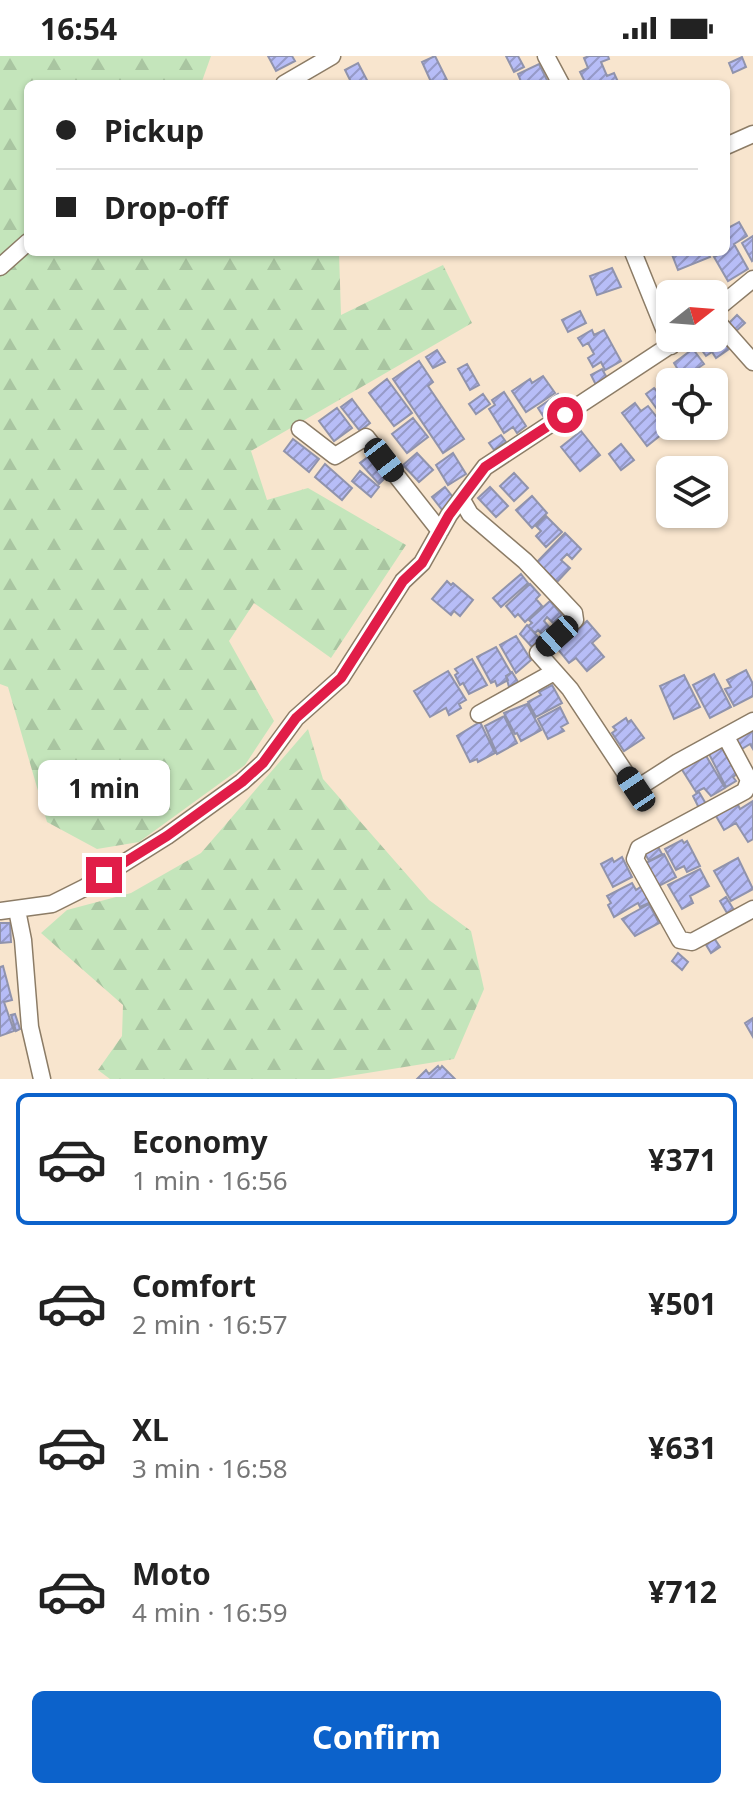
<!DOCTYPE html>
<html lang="en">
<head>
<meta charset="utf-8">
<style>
  :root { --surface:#fff; --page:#f2f2f2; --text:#222; --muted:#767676; --line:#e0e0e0; --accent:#0c62cb }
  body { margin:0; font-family:"Noto Sans",sans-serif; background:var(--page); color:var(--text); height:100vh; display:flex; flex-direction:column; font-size:30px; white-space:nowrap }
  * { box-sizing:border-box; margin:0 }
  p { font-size:26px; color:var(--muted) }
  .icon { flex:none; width:44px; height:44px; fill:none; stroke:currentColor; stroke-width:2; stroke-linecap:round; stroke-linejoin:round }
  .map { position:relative; height:1023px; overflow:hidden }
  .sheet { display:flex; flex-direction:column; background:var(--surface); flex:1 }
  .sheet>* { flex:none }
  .guide { position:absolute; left:24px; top:24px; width:706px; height:176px; border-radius:12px; box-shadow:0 2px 6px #0004; display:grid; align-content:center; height:176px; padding:0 32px; background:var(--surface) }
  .needle { width:52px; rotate:73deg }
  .fabs { position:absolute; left:656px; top:224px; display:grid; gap:16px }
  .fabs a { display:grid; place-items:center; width:72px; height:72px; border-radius:12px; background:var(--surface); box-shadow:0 2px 6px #0004; font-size:40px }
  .end { position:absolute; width:36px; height:36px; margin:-18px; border:10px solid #e11d48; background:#fff; box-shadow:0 0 0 4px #fff }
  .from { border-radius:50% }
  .bubble { position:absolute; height:56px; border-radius:12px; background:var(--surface); box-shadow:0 2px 6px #0004; font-size:26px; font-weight:700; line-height:56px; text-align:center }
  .car { position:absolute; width:24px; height:48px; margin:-24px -12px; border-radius:10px; box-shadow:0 0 6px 2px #0007; background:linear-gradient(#222 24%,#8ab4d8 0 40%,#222 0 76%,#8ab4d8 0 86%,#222 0) }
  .guide b { display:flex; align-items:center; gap:28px; height:76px; font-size:30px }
  .guide b+b { border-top:2px solid var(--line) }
  .guide i { width:20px; height:20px; background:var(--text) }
  ul { padding:14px 0 0; list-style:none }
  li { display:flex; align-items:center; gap:24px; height:132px; margin:0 16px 12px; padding:0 16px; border:4px solid transparent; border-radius:12px }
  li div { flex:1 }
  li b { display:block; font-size:30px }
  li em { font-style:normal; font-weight:700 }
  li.on { border-color:var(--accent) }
  li>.icon { width:72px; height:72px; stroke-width:1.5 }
  .button { display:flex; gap:16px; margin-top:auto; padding:16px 32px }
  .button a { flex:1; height:92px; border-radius:12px; background:var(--accent); color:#fff; font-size:32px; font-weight:700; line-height:92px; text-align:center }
  .status { display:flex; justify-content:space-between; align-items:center; height:56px; padding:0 40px; background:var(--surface); direction:ltr }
  .status svg { height:22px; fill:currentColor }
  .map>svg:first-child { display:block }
  .forest { fill:url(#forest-firs) }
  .building { fill:url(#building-hatch); stroke:#9093ac; stroke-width:2 }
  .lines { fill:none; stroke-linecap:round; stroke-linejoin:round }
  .street-casing { stroke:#8c7c66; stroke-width:19 }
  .street { stroke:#fff; stroke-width:16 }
  .route { stroke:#e11d48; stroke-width:10 }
</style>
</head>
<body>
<div class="status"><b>16:54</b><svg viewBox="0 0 49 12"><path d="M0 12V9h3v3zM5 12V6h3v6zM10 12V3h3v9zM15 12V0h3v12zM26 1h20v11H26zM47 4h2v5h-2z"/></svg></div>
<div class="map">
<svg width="753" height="1023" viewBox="0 0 753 1023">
  <defs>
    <pattern id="forest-firs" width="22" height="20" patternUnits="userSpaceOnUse" patternTransform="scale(2)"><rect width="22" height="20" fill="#c4e5bb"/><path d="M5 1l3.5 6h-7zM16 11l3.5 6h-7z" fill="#a9c5a1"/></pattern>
    <pattern id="building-hatch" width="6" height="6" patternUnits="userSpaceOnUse" patternTransform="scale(2)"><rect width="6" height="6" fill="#b7bdf7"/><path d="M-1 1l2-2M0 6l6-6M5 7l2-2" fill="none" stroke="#969ac8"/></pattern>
  </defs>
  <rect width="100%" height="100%" fill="#f8e5ce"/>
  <path class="forest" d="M0,0H211L201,28H28V196H339L341,259L443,209L472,267L251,395L267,444L308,432L406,489L331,602L254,547L229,585L274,665L245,709L139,786L97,793L47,766L8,631L0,628Z
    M308,673L323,723L429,844L471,875L484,933L454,1003L330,1023H110L98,1014L122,980L123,949L41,877L67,854L131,837L201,797Z"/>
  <path class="building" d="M268,0H292L295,5L276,15Z
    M435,0L447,24L432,28L422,6Z
    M506,0H518L524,11L514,16Z
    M589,0H608L609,3L601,6L607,20L614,17L619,28H586L580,16L588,12L584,2Z
    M742,1L746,11L733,17L729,7Z
    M358,7L369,28H352L345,14Z
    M539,8L548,26L522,28L518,18Z
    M739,166L747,180L734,188L748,213L728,225L714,201L729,193L726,187V173Z
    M753,180V204L752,205L742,187Z
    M671,196H708L710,201L678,214Z
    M612,212L621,231L597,239L590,220Z
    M580,255L586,267L568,276L562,264Z
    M737,259L745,267L735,276L728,268Z
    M714,273L729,293L716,302L712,296L706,300L696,286L701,282H714Z
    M592,274L594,279L604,274L621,305L605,314L601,306L593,311L588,302L594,298L588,287L583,290L578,282Z
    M693,293L704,308L683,322L674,307Z
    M437,294L445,306L433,312L426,301Z
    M419,305L433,326L428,330L464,383L443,397L393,323Z
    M467,308L479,329L470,334L458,313Z
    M602,313L607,322L596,329L591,319Z
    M543,320L555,337L526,356L512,335L530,323L532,327Z
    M387,323L412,357L394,370L369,337Z
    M654,332L659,338L664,334L670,343V371L646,338Z
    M504,336L526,370L517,377L513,371L504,377L489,353L495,349L492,344Z
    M483,338L490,348L476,358L469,348Z
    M558,338L565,349L545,363L538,352Z
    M352,343L370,367L360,375L341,351Z
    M635,347L641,355L648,350L667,374L647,390L622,357Z
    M337,352L352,372L334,385L319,365Z
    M413,362L428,381L407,397L392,378Z
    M581,375L600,399L580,415L561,391Z
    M501,379L506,386L494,394L489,387Z
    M293,383L319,403L309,416L284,395Z
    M621,388L634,404L621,414L609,398Z
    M417,397L433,414L419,426L403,409Z
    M453,397L466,418L448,429L436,409Z
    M369,400L387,420L379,428L360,407Z
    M325,408L352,432L342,444L315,421Z
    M360,415L379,431L371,441L352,425Z
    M514,417L528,432L514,445L500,430Z
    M445,431L456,445L443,455L432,441Z
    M490,431L508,450L496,461L478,442Z
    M532,440L547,457L532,472L516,454Z
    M546,460L562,476L546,491L536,480L541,475L536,470Z
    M565,477L581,493L572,503L567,498L561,504L570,512L557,526L537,506Z
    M521,518L528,527L501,551L493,542Z
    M447,525L451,529L453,527L473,544L460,560L454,555L451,559L432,543Z
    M530,528L540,539L536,543L542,550L525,566L518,558L515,561L506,550Z
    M550,545L562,559L553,567L547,561L544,565L549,571L542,578L538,574L535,577L528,570L532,567L529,564Z
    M587,565L600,580L592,587L604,601L587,615L576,602L569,607L556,591Z
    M527,569L540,583L532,591L520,578Z
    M516,580L531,604L516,617L500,589Z
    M496,591L511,617L506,620L508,624L497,630L495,625L491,627L477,601Z
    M472,603L487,629L469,638L463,627L460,629L455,619L458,617L455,613Z
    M746,614L753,628V640L734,650L725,633L731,631L727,624Z
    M448,615L466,644L459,648L461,652L449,659L446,652L430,661L414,635Z
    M512,616L518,626L509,631L506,620Z
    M714,618L731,651L710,662L693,629Z
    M684,619L700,651L674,663L660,630Z
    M552,629L562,647L536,661L528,646L541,639L539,636Z
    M527,648L541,674L521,685L517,677L515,678L504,657Z
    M560,651L568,667L561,671L564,675L548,683L538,663Z
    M504,660L517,687L497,698L485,670Z
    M626,662L628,666L631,664L644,682L624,695L612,677L616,674L613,671Z
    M480,666L495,697L478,706L477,703L470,706L457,680Z
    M747,673L749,676L753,674V693L750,688L740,694L733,682Z
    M720,689L737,718L733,721L736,725L726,731L708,696Z
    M705,698L725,732L711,740L704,732L696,736L681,712Z
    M699,736L706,748L699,752L693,740Z
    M753,745V783L748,786L736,767L724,774L716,760L737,747L740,753Z
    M682,784L684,787L687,785L700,810L687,816L684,810L676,814L665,793Z
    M657,789L662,798L649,805L644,796Z
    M664,798L676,821L657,831L644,808Z
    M622,801L632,821L613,831L601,808L612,802L614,806Z
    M738,802L753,833L731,845L714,815Z
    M700,813L709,830L690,840L693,847L682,853L668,829Z
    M632,827L636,834L642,830L651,846L640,851L638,847L614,861L608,849L611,847L607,840Z
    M726,841L734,854L727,857L720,845Z
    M649,848L659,867L635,880L622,863Z
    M0,867H10L11,886L0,887Z
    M714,882L720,891L711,897L705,887Z
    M678,897L688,906L682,914L672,905Z
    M3,910L12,944L4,946L14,975L0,980V911Z
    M15,958L20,973L16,975L11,959Z
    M753,962V981L745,967Z
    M438,1010L440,1013L442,1010L455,1023H417L426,1014L429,1018Z"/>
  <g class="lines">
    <g class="street-casing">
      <path id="street" d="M546,0L561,28
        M284,28L332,0
        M726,90L753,78
        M633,196L671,290
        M0,211L28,186
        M714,255L753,223
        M714,262L753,306
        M300,373L335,400L366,381L440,475
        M462,444L470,458L525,505L574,557L575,564L538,597L570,633L636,733L678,706L753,665
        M479,658L554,616
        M726,681L749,724L745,735L639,792L635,803L680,884L692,886L753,853
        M17,854L23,884L30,971L42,1023
        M0,855L52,848L84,832L167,780L242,726L263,707L296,662L341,622L403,525L422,507L449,459L485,411L681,282"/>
    </g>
    <use href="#street" class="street"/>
  </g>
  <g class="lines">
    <path class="route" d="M104,819L167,780L242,726L263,707L296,662L341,622L403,525L422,507L449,459L485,411L565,359"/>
  </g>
</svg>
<div class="fabs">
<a><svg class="needle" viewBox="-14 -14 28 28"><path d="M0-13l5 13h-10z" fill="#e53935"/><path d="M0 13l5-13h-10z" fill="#767676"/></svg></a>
<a><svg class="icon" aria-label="locate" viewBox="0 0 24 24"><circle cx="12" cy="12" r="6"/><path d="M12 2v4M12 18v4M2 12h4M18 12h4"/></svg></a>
<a><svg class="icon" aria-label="layers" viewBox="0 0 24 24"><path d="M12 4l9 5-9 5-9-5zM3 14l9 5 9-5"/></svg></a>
</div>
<i class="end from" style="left:565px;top:359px"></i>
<i class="end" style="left:104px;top:819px"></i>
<div class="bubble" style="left:38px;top:704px;width:132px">1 min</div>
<i class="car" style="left:384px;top:404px;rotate:142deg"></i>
<i class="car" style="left:557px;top:580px;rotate:228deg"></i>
<i class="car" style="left:636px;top:733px;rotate:326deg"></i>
<div class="guide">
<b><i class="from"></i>Pickup</b>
<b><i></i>Drop-off</b>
</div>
</div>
<section class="sheet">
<ul>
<li class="on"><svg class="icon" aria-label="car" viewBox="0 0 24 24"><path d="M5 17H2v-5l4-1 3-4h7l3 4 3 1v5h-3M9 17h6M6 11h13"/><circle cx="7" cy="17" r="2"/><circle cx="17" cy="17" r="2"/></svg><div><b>Economy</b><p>1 min · 16:56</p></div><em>¥371</em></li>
<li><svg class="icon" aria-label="car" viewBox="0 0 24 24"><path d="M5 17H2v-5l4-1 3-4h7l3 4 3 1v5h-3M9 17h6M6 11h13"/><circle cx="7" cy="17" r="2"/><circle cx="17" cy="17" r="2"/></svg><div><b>Comfort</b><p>2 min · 16:57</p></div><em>¥501</em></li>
<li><svg class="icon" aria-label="car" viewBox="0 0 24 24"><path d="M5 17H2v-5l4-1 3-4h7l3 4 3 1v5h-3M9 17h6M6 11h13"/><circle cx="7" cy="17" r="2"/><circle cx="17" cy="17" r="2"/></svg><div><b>XL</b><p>3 min · 16:58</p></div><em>¥631</em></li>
<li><svg class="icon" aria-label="car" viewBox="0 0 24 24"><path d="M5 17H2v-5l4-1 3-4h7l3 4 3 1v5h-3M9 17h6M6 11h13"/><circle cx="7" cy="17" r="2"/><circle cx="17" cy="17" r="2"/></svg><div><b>Moto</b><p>4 min · 16:59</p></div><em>¥712</em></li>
</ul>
<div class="button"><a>Confirm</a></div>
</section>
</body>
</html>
